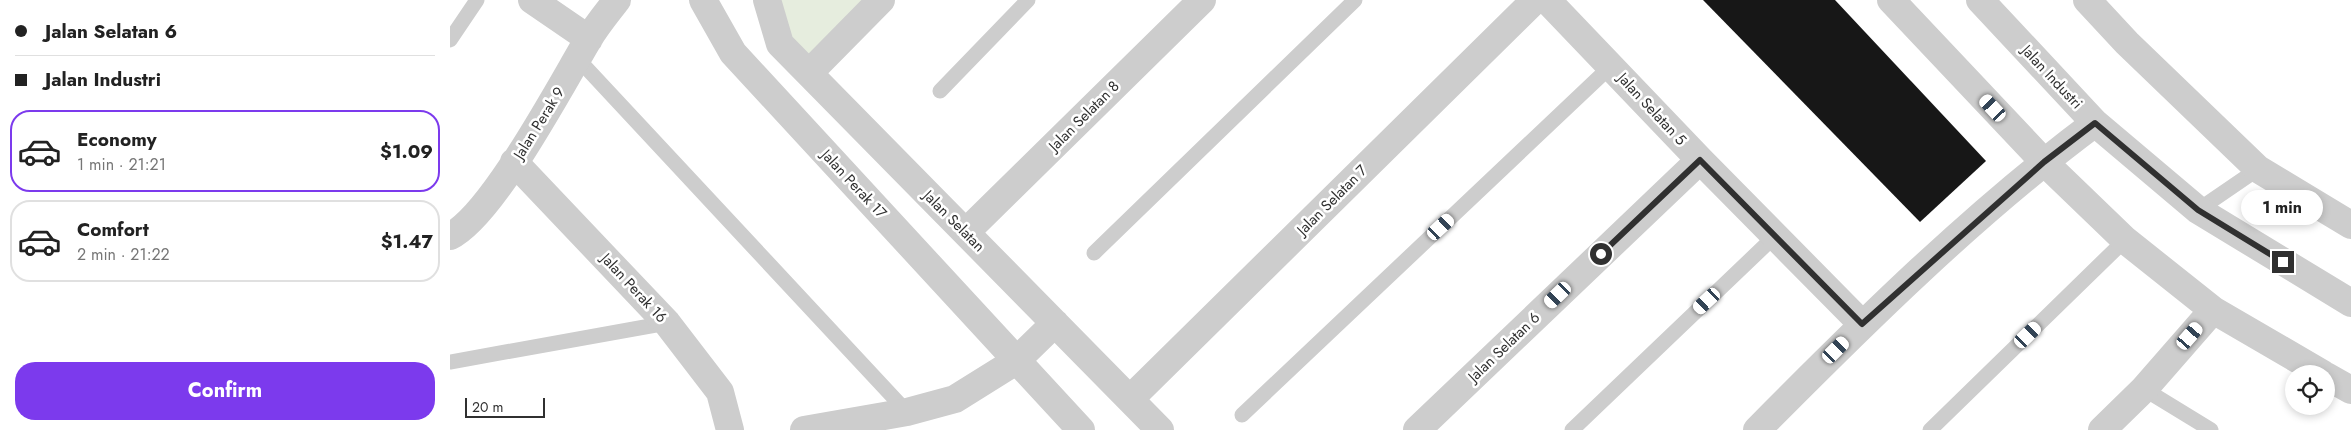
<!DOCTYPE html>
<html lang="en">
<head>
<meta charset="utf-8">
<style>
  :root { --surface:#fff; --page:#f2f2f2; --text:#222; --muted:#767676; --line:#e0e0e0; --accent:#7c3aed }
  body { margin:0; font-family:Jost,sans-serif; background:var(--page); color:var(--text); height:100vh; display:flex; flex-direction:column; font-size:19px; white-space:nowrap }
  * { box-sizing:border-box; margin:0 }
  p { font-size:16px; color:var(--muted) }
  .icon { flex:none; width:28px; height:28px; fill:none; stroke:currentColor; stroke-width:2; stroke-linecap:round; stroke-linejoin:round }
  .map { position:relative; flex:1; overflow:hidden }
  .sheet { display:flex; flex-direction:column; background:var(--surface); width:450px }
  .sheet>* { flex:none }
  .guide { display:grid; align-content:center; height:110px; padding:0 15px; background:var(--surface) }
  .controls { position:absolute; left:1835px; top:365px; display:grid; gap:10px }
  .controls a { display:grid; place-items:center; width:50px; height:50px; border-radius:50%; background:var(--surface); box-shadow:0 2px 8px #0003; font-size:25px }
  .scale { position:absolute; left:15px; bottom:12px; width:80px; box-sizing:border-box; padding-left:5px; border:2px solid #303030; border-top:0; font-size:14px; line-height:18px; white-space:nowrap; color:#303030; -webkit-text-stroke:4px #fff; paint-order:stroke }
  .end { position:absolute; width:22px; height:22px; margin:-11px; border:6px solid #303030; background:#fff; box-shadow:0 0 0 2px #fff }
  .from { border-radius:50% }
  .bubble { position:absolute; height:35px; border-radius:18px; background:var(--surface); box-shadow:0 2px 8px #0003; font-size:16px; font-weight:700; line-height:35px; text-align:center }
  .car { position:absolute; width:15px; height:30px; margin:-15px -8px; border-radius:6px; box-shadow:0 0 4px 1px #0007; background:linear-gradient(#fff 24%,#345 0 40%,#fff 0 76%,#345 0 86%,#fff 0) }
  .guide b { display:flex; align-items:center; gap:18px; height:48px; font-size:19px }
  .guide b+b { border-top:1px solid var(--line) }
  .guide i { width:12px; height:12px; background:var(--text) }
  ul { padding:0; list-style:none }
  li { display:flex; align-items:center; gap:15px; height:82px; margin:0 10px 8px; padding:0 5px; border:2px solid var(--line); border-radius:20px }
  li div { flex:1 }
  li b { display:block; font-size:19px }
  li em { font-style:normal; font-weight:700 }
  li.active { border-color:var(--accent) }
  li>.icon { width:45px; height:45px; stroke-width:1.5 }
  .button { display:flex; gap:10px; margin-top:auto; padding:10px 15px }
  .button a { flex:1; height:58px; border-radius:20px; background:var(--accent); color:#fff; font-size:20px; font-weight:700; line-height:58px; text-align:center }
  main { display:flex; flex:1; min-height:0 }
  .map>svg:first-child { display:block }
  .green { fill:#e6edde }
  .building { fill:#171717 }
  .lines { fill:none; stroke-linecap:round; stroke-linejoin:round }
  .service { stroke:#cdcdcd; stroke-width:15 }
  .minor { stroke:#cdcdcd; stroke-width:28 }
  .route { stroke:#303030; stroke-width:6 }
  .labels { text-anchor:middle; stroke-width:5; stroke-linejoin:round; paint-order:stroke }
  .street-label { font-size:15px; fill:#303030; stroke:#fff }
</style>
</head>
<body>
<main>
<section class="sheet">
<div class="guide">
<b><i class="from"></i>Jalan Selatan 6</b>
<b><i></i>Jalan Industri</b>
</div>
<ul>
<li class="active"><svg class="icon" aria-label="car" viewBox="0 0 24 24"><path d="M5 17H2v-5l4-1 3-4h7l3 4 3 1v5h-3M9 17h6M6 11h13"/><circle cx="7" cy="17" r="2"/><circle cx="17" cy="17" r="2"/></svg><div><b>Economy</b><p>1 min · 21:21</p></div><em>$1.09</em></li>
<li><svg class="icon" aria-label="car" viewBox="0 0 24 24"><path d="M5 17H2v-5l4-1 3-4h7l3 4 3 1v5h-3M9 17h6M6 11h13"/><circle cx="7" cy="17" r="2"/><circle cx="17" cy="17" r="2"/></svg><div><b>Comfort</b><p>2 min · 21:22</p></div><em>$1.47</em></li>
</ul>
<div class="button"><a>Confirm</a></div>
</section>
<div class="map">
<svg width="1901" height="430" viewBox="0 0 1901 430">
  <rect width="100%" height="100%" fill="#fff"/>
  <path class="green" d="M317,0H431L359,73Z"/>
  <path class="building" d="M1253,0H1385L1536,161L1470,222Z"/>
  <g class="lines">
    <path class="service" d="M0,40L27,0
      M128,59L457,412
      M490,91L578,0
      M1748,210L1808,169
      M644,253L905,0
      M0,362L217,323
      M1694,389L1761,430
      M792,415L1161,66
      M1122,430L1325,236
      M1480,430L1675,240"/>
    <path class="minor" d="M82,0L139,39
      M253,0L283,53L631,430
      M317,0L330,44L710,430
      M1097,0L1250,160L1412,324
      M1441,0L1594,162L1675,240L1763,310L1873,374
      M1530,0L1645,123L1748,210L1901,303
      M1637,0L1677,43L1808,169L1901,225
      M359,73L431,0
      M64,162L217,323L270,392L280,430
      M516,232L752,0
      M0,236C42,216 111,85 138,40C146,26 157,13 167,0
      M1876,376L1901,390
      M680,399L1085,0
      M354,430L457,412L505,399L566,361L605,323
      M967,430L1250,160
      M1307,430C1413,323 1524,213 1645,123
      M1652,430L1694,389L1763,310"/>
  </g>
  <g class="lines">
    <path class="route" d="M1151,254L1250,160L1412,324L1594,162L1645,123L1748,210L1833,262"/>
  </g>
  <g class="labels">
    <g class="street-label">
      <text transform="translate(1602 77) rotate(47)" y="5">Jalan Industri</text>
      <text transform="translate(1202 109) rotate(47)" y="5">Jalan Selatan 5</text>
      <text transform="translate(634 116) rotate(-45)" y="5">Jalan Selatan 8</text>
      <text transform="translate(89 123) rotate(-58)" y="5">Jalan Perak 9</text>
      <text transform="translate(404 184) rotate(47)" y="5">Jalan Perak 17</text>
      <text transform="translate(882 200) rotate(-45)" y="5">Jalan Selatan 7</text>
      <text transform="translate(504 221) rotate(45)" y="5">Jalan Selatan</text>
      <text transform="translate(184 288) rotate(47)" y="5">Jalan Perak 16</text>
      <text transform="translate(1054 347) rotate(-44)" y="5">Jalan Selatan 6</text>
    </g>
  </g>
</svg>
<div class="controls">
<a><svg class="icon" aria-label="locate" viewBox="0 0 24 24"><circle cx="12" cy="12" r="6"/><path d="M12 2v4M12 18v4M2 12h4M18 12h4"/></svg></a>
</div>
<div class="scale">20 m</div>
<i class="end from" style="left:1151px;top:254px"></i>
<i class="end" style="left:1833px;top:262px"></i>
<div class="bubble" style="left:1791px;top:190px;width:82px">1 min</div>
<i class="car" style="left:1543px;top:108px;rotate:317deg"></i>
<i class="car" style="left:991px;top:227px;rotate:47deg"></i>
<i class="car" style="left:1108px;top:295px;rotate:226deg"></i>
<i class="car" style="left:1257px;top:301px;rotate:227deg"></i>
<i class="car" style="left:1578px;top:335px;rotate:46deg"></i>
<i class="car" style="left:1740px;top:336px;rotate:41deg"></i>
<i class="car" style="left:1386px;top:350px;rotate:45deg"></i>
</div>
</main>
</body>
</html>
